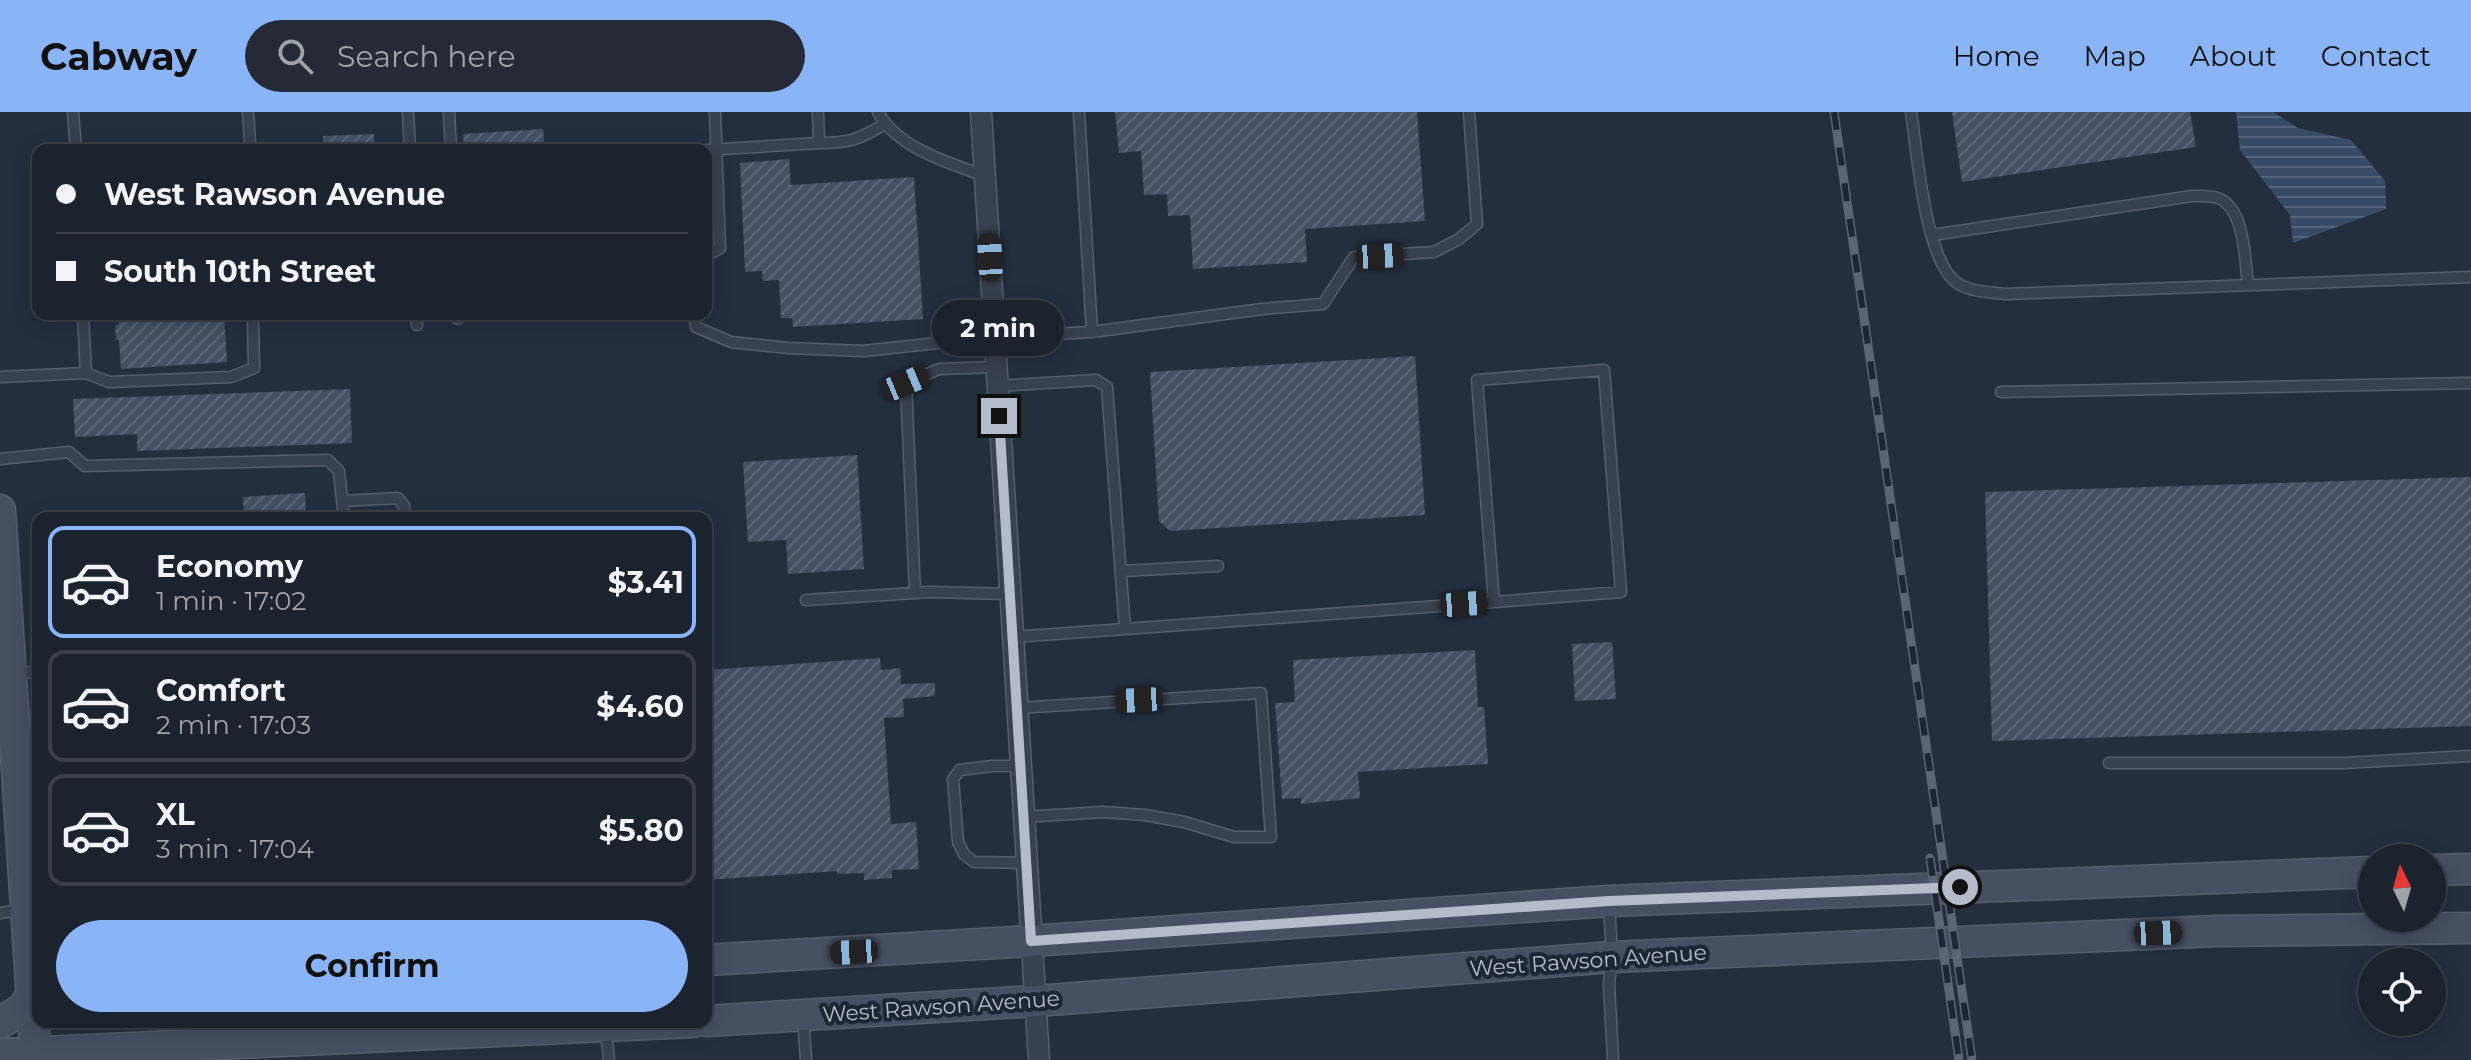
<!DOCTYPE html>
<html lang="en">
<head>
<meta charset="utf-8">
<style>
  :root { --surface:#1b232e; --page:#242b36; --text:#f1f3f6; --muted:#a0a4aa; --line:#39404a; --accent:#8ab4f8 }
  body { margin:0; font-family:Montserrat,sans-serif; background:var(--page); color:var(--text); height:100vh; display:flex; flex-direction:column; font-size:30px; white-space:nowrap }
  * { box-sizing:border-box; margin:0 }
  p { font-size:26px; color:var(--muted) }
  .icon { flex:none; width:44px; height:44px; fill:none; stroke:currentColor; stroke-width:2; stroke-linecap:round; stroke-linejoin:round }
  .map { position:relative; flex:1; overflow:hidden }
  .sheet { position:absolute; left:32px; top:400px; width:680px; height:516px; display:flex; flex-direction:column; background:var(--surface); border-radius:16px; box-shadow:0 4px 20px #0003,0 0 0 2px var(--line) }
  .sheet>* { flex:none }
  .top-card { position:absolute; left:32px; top:32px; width:680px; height:176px; border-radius:16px; box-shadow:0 4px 20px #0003,0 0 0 2px var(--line); display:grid; align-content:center; height:176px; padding:0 24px; background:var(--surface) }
  .needle { width:52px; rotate:355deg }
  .controls { position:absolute; left:2358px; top:732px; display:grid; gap:16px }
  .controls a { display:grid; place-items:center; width:88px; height:88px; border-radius:50%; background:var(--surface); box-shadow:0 4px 20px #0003,0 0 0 2px var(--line); font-size:40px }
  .end { position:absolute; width:36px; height:36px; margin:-18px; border:10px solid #b4bcc9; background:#111; box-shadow:0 0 0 4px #111 }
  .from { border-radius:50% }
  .bubble { position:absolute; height:56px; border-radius:28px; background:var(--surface); box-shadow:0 4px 20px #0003,0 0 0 2px var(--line); font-size:26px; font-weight:700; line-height:56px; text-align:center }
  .car { position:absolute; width:24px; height:48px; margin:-24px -12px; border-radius:10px; box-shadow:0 0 6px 2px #0007; background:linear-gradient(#222 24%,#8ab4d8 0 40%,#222 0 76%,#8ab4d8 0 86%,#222 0) }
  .top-card b { display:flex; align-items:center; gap:28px; height:76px; font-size:30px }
  .top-card b+b { border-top:2px solid var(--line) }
  .top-card i { width:20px; height:20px; background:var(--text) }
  ul { padding:14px 0 0; list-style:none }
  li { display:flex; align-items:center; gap:24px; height:112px; margin:0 16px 12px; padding:0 8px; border:4px solid var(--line); border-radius:16px }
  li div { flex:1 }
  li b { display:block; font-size:30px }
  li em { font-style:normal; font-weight:700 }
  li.selected { border-color:var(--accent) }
  li>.icon { width:72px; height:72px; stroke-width:1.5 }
  .cta { display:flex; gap:16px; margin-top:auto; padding:16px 24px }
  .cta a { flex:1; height:92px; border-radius:48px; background:var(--accent); color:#111; font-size:32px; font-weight:700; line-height:92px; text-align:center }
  header { display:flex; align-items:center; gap:48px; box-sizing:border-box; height:112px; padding:0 40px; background:var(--accent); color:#111 }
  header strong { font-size:38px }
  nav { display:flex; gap:44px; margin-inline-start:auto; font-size:28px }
  .search { width:560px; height:72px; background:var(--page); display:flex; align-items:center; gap:20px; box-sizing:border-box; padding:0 28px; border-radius:44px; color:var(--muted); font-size:30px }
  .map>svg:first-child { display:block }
  .water { fill:url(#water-rules) }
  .building { fill:url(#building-hatch) }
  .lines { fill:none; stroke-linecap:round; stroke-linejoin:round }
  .lane-casing { stroke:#565f6c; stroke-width:13 }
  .street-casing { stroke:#565f6c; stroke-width:23 }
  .secondary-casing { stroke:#565f6c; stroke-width:33 }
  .lane { stroke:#38414e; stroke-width:10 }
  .street { stroke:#38414e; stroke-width:20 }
  .secondary { stroke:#465061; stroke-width:30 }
  .rail-casing { stroke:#5a6575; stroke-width:9 }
  .rail { stroke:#1d2633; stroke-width:6; stroke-dasharray:18; stroke-linecap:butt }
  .route { stroke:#b4bcc9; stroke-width:10 }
  .labels { text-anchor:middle; stroke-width:8; stroke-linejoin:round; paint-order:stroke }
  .street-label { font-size:22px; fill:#b4bcc9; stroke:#1d2633 }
</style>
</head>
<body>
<header>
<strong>Cabway</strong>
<div class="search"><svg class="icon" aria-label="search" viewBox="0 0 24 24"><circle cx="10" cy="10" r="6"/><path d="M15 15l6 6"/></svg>Search here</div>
<nav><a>Home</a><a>Map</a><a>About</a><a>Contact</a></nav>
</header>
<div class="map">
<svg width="2471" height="948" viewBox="0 0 2471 948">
  <defs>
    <pattern id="water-rules" width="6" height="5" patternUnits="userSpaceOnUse" patternTransform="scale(2)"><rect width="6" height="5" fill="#394c67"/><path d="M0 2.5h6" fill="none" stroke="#53647b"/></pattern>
    <pattern id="building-hatch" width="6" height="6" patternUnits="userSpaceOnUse" patternTransform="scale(2)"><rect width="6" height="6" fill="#455162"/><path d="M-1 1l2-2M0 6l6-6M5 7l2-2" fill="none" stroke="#5d6877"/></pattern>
  </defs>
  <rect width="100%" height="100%" fill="#242f3e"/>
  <path class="water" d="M2236,0H2273L2298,16L2351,28L2385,69L2386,97L2293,131L2290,103L2240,38Z"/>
  <path class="building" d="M1115,0H1417L1425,109L1305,117L1307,150L1193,157L1190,103L1168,104L1167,82L1144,83L1141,39L1119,41Z
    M1952,0H2190L2196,35L1962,70Z
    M543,17L545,38H464L463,22Z
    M374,22V38H323V24Z
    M789,47L791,73L914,65L923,207L793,215L792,206H781L779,168L763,169L762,159L745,160L740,51Z
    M117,202H224L227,250L121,257L119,228H116L115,213H118Z
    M1415,244L1425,403L1170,419L1159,409L1150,260Z
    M350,277L352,331L137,339V322L75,325L73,287Z
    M857,343L864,457L788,462L786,428L748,430L743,350Z
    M2471,365V614L1992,629L1985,380Z
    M305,381L306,406H244L243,385Z
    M1612,530L1616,587L1575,589L1572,532Z
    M1475,538L1478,595H1484L1488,652L1358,660L1360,686L1301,692V686L1282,687L1275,591L1295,590L1293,548Z
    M880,546L881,558L900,556L901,572L935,571V584L903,587L904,605L884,606L891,712L916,710L919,757L892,758V766L864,768V761L837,762V759L706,768V558Z"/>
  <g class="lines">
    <g class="lane-casing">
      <path id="lane" d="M73,0L76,38
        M408,0L410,38
        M449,0L451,38
        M878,0C897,36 949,51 985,64
        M1079,0L1092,220
        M1911,0C1917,39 1925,149 1957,171C1971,180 1989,180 2005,182L2471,165
        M819,31C847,31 860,28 884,12
        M248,38L250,31L248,0
        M706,38L819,31L818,0
        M1932,123L2192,84C2201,84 2210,83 2218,86C2245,96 2245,148 2248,173
        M706,144L720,136L715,0
        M416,202L417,213
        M457,202L458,207
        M694,202L696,215L731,230L788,236L863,239L994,225L1092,220L1262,197L1323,192L1354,145L1434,140L1459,127L1477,112L1469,0
        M86,261L109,270L231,265L254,256L253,202
        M0,265L86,261L83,202
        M997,274L1096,268L1107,275L1125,517L1013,525
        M2001,280L2471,271
        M0,347L69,340L85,354L328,348L339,359L344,406
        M342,389L398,386L404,394L405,406
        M1122,459L1218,454
        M915,481L906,271L939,257L996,255
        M806,488L930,480L1010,482
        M1125,517L1494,490L1477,268L1604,258L1621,480L1494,490
        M13,561L38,560
        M1017,596L1261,581L1271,725H1234L1184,710L1145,703L1103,700L1023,705
        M2109,651H2344L2471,644
        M1020,654H992L960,658L953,667L958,730L964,742L974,750L1026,751
        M1609,791L1612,845L1609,872L1613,948
        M0,801L24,797
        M803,905L806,948
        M606,918L609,948"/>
    </g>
    <g class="street-casing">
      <path id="street" d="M981,0L1039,948"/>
    </g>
    <g class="secondary-casing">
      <path id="secondary" d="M0,398L36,948
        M2432,758L2471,757
        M706,848L1031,829L1609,789L2372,760
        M706,909L1036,889L1612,845L2216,819L2471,816
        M0,911L22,897L32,883
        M0,942L693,910"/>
    </g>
    <use href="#lane" class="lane"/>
    <use href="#street" class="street"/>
    <use href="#secondary" class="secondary"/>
    <g class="rail-casing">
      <path id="rail" d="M1834,0L1972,948
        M1930,746L1959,948"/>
    </g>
    <use href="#rail" class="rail"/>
  </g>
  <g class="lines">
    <path class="route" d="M999,304L1031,829L1609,789L1960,775"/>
  </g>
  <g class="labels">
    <g class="street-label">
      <text transform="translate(1588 848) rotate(-4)" y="8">West Rawson Avenue</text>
      <text transform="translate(941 894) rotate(-4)" y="8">West Rawson Avenue</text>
    </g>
  </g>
</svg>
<div class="controls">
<a><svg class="needle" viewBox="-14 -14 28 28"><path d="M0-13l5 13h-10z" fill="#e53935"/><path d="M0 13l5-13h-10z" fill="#a0a4aa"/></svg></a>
<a><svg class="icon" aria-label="locate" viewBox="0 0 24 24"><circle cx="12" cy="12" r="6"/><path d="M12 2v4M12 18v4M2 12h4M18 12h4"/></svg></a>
</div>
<i class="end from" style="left:1960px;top:775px"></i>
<i class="end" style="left:999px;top:304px"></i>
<div class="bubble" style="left:932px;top:188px;width:132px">2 min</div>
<i class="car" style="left:1380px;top:144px;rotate:87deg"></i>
<i class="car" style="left:990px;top:145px;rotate:357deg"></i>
<i class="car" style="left:906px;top:271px;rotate:67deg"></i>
<i class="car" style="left:1464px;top:492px;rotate:86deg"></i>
<i class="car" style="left:1139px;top:588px;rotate:267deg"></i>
<i class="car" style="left:2158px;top:821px;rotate:88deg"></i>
<i class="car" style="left:854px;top:840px;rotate:267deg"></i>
<div class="top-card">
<b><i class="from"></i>West Rawson Avenue</b>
<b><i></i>South 10th Street</b>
</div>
<section class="sheet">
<ul>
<li class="selected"><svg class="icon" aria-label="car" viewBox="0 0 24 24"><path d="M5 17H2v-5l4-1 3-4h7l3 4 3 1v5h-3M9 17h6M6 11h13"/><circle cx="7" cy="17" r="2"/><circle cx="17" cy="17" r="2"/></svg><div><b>Economy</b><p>1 min · 17:02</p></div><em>$3.41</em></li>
<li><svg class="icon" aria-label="car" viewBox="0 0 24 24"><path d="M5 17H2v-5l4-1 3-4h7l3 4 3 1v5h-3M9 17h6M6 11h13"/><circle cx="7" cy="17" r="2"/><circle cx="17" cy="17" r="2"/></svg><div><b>Comfort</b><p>2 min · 17:03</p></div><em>$4.60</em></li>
<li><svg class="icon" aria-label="car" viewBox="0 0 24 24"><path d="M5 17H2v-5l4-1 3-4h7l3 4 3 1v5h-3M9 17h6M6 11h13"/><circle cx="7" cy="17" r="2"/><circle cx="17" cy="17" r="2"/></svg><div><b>XL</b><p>3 min · 17:04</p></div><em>$5.80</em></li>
</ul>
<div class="cta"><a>Confirm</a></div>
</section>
</div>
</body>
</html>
